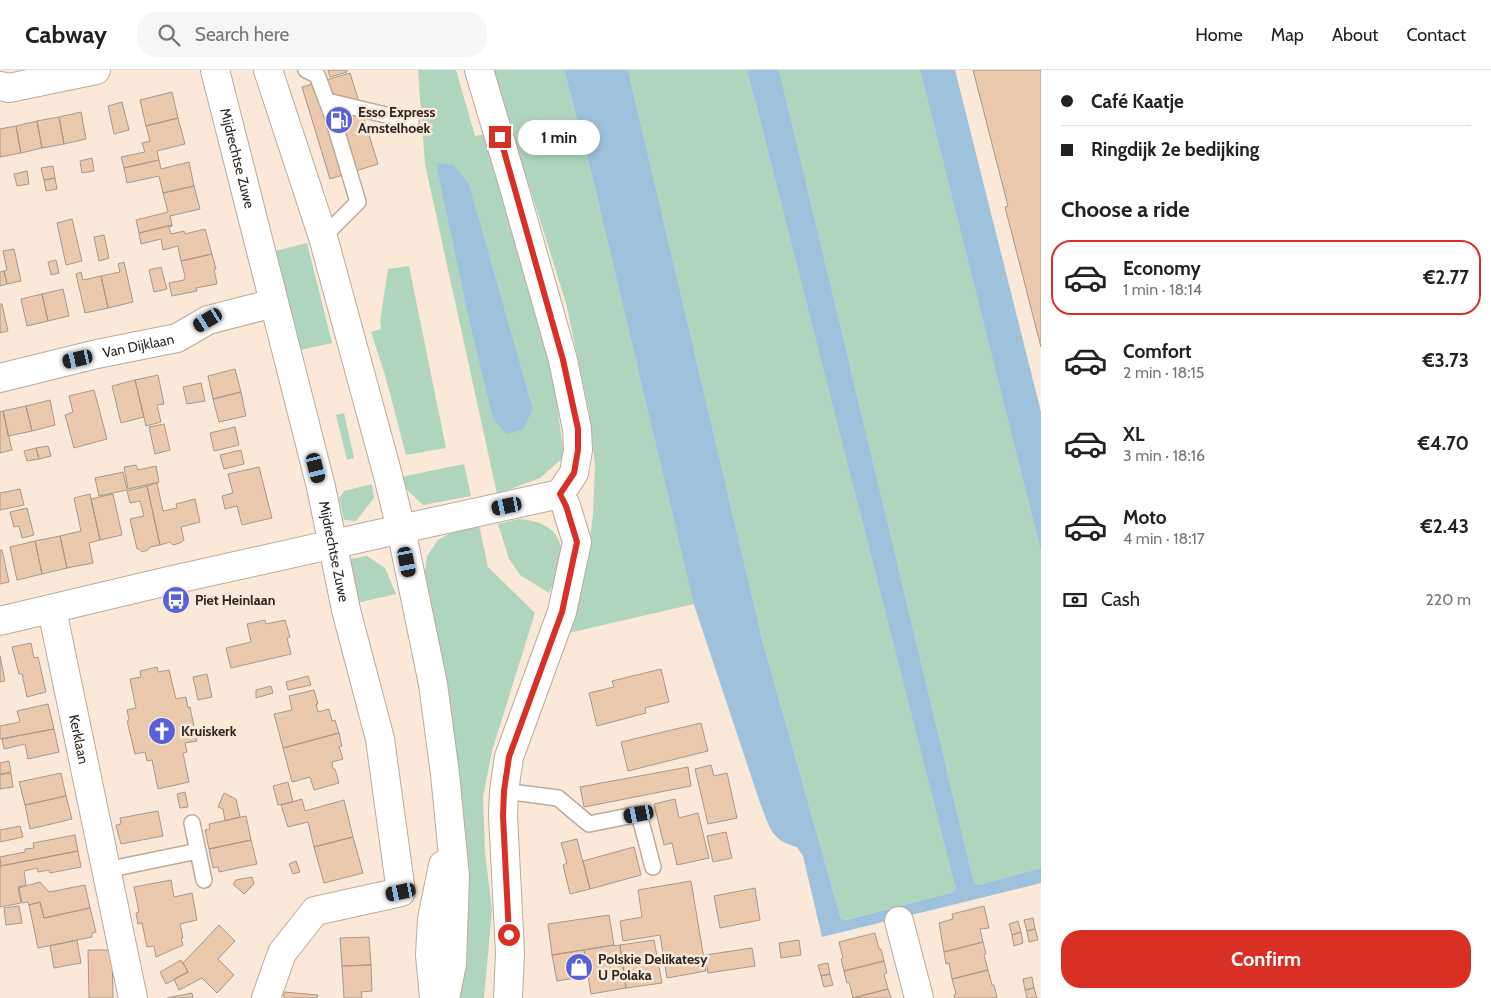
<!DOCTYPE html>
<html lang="en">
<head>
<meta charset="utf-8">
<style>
  :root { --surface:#fff; --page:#f6f6f6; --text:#222; --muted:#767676; --line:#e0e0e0; --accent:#d93025 }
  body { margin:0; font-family:Cabin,sans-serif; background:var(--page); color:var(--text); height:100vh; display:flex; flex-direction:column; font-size:19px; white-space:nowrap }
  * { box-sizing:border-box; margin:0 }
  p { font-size:16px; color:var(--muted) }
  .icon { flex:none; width:28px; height:28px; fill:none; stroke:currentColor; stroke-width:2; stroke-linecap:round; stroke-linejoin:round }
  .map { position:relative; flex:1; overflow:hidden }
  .details { display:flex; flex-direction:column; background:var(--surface); width:450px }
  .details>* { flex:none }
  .hud { display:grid; align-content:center; height:110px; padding:0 20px; background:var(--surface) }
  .end { position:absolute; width:22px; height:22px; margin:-11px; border:6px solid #d93025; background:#fff; box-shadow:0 0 0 2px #fff }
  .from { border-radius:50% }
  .bubble { position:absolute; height:35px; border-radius:18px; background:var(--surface); box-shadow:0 2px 8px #0003; font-size:16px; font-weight:700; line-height:35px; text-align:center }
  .car { position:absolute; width:15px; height:30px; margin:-15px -8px; border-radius:6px; box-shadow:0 0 4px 1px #0007; background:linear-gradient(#222 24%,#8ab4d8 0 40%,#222 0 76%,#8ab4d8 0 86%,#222 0) }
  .hud b { display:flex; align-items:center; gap:18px; height:48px; font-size:19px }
  .hud b+b { border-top:1px solid var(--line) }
  .hud i { width:12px; height:12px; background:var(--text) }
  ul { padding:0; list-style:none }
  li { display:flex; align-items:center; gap:15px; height:75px; margin:0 10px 8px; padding:0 10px; border:2px solid transparent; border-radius:20px }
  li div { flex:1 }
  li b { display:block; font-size:19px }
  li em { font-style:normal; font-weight:700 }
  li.on { border-color:var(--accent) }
  li>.icon { width:45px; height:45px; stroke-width:1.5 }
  h2 { padding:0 20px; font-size:22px; line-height:60px }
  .pay { display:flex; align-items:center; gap:12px; height:55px; padding:0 20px; font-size:19px }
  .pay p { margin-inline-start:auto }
  .action { display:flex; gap:10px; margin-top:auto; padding:10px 20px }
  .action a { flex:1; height:58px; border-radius:20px; background:var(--accent); color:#fff; font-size:20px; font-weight:700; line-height:58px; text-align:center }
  header { display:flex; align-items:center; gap:30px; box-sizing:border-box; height:70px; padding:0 25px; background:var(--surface); border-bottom:1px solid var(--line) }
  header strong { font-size:24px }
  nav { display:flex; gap:28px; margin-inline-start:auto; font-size:18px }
  .search { width:350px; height:45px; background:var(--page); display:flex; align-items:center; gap:12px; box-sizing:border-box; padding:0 18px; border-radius:20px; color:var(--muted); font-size:19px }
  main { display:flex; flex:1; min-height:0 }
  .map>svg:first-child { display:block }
  .green { fill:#b0d5be; fill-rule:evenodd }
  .water { fill:#9ec1dc }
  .building { fill:#eac8ac; stroke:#a9988a }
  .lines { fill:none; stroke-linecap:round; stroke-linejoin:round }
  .service-casing { stroke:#bcaa9c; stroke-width:18 }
  .minor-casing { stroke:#bcaa9c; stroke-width:30 }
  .tertiary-casing { stroke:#bcaa9c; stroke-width:30 }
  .service { stroke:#fff; stroke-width:15 }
  .minor { stroke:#fff; stroke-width:28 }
  .tertiary { stroke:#fff; stroke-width:28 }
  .route { stroke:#d93025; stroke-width:6 }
  .labels { text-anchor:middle; stroke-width:5; stroke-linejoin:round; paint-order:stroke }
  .poi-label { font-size:14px; font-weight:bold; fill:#2e2721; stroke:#fae8d8; text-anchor:start }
  .street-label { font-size:14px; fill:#2e2721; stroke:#fae8d8 }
</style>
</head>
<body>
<header>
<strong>Cabway</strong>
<div class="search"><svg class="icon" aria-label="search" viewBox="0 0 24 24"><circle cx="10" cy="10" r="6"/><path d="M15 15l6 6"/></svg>Search here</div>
<nav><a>Home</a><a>Map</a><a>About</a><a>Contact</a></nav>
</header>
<main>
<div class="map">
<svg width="1041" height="928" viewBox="0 0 1041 928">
  <rect width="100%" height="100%" fill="#fae8d8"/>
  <path class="green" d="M418,0H456L475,66L486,64L552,297L564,387L540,408L497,424L425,94ZM454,95L469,115L533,339Z
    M493,0H564L593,110L694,534L560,565L588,486L593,445L595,396L589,341L566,233Z
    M628,0H747L954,810L956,819L954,822L844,850L841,849L763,573Z
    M779,0H920L1041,482V798L978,815L974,813Z
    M307,173L332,273L300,280L275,181Z
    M409,196L446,378L406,385L385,305L371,262L381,259L380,251L388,199Z
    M344,343L354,388L347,390L336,345Z
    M464,394L471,426L423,435L403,416L401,407Z
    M372,414L374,428L356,451L344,450L339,428L344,421Z
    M519,449C537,450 557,457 561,477C564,492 555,511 549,523L520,505L509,489L498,454Z
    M479,455L488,497L535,543L492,681L483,727L485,782L492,840L484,928H459L465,864L423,515L427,486L438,470L456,460Z
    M367,486L385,498L396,524L357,533L345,490Z"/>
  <path class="water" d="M564,0H628L763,573L841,849L845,850L954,822L956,819L747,0H779L974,813L978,815L1041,798V813L822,867L803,786L797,777C770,770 770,757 760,733L694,535L593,110Z
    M920,0H955L1041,342V482Z
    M436,93L454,95L469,114L533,339L523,359L506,364L493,349L469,249Z"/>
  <path class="building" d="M328,0H347V2L330,7Z
    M973,0H1041V277L1005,137L1008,136Z
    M350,3L378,94L330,109L302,17Z
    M172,22L178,48L146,56L140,30Z
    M122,32L129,60L114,64L108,36Z
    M81,42L86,69L64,74L59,47Z
    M59,47L64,74L42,78L37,51Z
    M178,48L185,74L157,81L159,90L124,98L121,87L145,82L142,73L150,71L146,56Z
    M37,51L42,78L21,83L16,56Z
    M16,56L21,83L0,87V59Z
    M92,88L94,101L82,103L80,91Z
    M159,90L161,99L189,92L194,116L163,123L159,106L127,113L124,98Z
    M53,96L55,108L44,110L41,98Z
    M27,101L29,114L17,116L14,104Z
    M55,108L57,119L46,121L44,110Z
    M194,116L200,139L170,146L172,155L139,163L136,150L168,142L163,123Z
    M72,149L82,191L66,195L57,153Z
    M172,155V156L169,157L171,164L184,161L185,164L205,159L212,184L181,191L178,176L163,180L161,169L141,174L139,163Z
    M104,165L109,188L99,191L94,167Z
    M14,179L21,211L7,214L4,201L7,200L3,181Z
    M212,184L216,199H214L217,214L196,218L197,221L172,226L169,213L184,210L185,206L181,191Z
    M56,190L59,203L51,205L48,192Z
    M124,192L133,232L108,238L101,206L120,202L118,194Z
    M161,197L167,219L154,222L149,200Z
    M4,201L7,214L0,216V202Z
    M81,202L83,210L101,206L108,238L85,243L76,204Z
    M63,219L69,246L48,251L42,224Z
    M42,224L48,251L27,256L21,229Z
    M0,234H2L8,261L0,263Z
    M235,299L241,322L213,329L208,306Z
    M158,305L164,334L157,335L161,352L146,356L135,310Z
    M135,310L144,347L121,353L112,316Z
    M201,313L205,331L187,334L183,317Z
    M94,320L107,369L74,378L65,345L73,342L69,326Z
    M241,322L246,346L219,352L213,329Z
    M50,330L55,355L32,361L26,336Z
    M26,336L32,361L8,366L3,341Z
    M3,341L12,380L0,383V342Z
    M164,354L170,380L155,384L149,357Z
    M235,357L239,375L214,381L210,363Z
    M48,376L51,386L39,389L36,378Z
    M36,378L39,389L27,391L24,381Z
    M241,380L244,394L224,399L220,385Z
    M136,395L138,400L156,396L159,412L128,419L124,397Z
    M259,397L272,448L242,455L237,436L225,439L222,426L233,423L228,404Z
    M123,402L127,420L99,426L95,408Z
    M157,413L163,441L177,438L176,434L195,429L200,452L181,457L184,470L180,473L173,475L170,472L160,475L147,416Z
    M147,416L160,475L150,477L148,480L142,482L139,479H137L130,449L144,446L140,431L130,433L127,421Z
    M20,419L24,435L0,440V423Z
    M90,424L100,470L89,473L93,493L67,498L60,466L81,461L74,428Z
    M113,424L122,465L100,470L91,429Z
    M27,438L34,465L22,468L19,456L14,457L10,442Z
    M60,466L67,498L42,504L35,471Z
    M35,471L42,504L17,510L10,477Z
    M0,480H2L9,512L0,514Z
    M265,550L266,554L285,550L290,567L287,568L291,584L231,598L226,578L251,572L247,554Z
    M31,573L34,588L38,587L46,622L27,627L22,604H19L12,577Z
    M0,586L5,611L0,612Z
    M157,597L158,602L169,600L176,629L186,627L188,638L190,637L197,671L185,673L187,682L183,683L189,712L158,719L152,690L147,691L145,682L135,684L127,651L129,650L127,640L136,638L130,609L141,607L140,601Z
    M661,599L669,632L645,638L646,643L597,656L589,623L614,617L612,611Z
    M207,604L212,627L198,630L193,607Z
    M308,606L311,615L288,620L286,612Z
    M271,616L273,623L256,628V620Z
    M314,620L318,634H316L318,642L329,639L332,651L335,650L339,663L283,678L274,644L292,640L289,626Z
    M48,634L54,659L0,669V656L20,652L17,641Z
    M701,653L708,681L628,701L621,672Z
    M54,659L59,682L28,689L25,674L4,679L2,669Z
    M339,663L342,676L339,677L343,689L332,692L333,699H335L339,713L314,720L310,707L292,712L283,678Z
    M9,691L11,702L0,704V693Z
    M711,695L714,706L727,703L737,748L708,754L695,699Z
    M688,697L691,716L584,737L580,717Z
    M11,703L13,717L0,719V705Z
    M61,703L66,726L25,735L19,712Z
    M288,712L293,732L278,735L273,716Z
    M185,722L188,737L180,738L177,724Z
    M224,723L236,729L240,747L225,751L223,739L218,737Z
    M66,726L72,749L30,759L25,735Z
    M302,729L305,741L344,730L353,767L314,777L308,752L288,757L281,735Z
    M675,729L679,748L698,743L709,788L677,795L672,773L664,775L654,734Z
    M158,741L163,766L121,774L116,755L121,754L120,748Z
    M246,746L251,770L209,779L205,760L210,759L209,754Z
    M20,756L23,767L0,772V760Z
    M726,762L732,788L713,792L707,766Z
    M75,765L78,781L1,796L0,787L25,782V779L34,778L33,773Z
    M353,767L363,803L324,813L314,777Z
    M577,769L590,819L570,824L563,795L567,793L561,773Z
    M251,770L257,794L219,802L218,797L213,798L209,779Z
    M634,777L641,805L590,819L583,791Z
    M78,781L81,797L50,803L49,800L38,802L37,798L24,801L26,815L18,817L21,833L0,837V796Z
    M296,791L300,802L293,804L289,794Z
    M252,807L254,814L244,824L233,814L236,810Z
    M171,810L174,827L192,823L197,850L180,854L183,868H181L183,875L156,887L154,876L147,877L142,853L138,854L136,843L139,842L134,817Z
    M691,811L706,901L667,908L660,865L623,871L620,851L642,847L638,820Z
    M40,812L49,822L85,815L90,838L44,848L40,832L29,835L28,832L22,833L19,818Z
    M755,818L760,850L720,858L714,826Z
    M40,832L44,848L90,838L96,862L92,863V867L38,878L29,835Z
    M19,836L22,853L6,855L4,838Z
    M984,836L989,858L980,859L983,872L944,882L939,853L953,849L952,844Z
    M609,845L614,875L552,885L548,854Z
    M1033,848L1035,859L1027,861L1024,850Z
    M1018,851L1021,862L1012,865L1009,854Z
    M219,855L235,871L218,889L234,905L217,923L202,908L179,920L174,909L188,902L183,893Z
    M1035,859L1038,870L1029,872L1027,861Z
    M1021,862L1023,873L1014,876L1012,865Z
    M875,863L879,879H881L884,891L844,901L841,889L843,888L839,872Z
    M369,867L371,895L342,896L340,868Z
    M77,870L81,893L54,898L50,876Z
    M654,870L662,913L626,918L620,875Z
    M799,870L801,885L781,888L779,873Z
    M983,872L986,884L984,885L988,900L952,909L949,893L946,894L944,882Z
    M614,875V876L620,875L626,918L591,924L584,880Z
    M752,878L755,896L708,903L705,885Z
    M88,880H112L113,928H89Z
    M584,880L588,906L557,911L552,885Z
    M181,890L183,893L188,902L166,914L160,902Z
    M884,891L887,903L884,904L888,919L853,928L849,912L847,913L844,901Z
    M828,893L830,904L821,906L818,895Z
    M371,895L372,921L361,922L362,928H344L342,896Z
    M988,900L992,915H994L997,927L992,928H955L954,925L956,924L952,909Z
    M830,904L833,915L824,917L821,906Z
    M1032,907L1034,918L1025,920L1023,909Z
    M1034,918L1037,928H1027L1025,920Z
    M888,919L891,928H853Z
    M284,922L318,925L317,928H284Z
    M192,923L193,928H167Z"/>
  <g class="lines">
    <g class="service-casing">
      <path id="service" d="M306,0L317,5L331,42L358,132L323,167
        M327,31L411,51
        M504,721L558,728L589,754L639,744L653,797
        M192,753L204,810
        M106,800L198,781"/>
    </g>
    <g class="minor-casing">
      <g id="minor">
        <path id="s1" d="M215,0L321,417L346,540L380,669L401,822L315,841L282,883L266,928"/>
        <path d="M0,16L9,18L96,0"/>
        <path id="s2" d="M0,308L97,284L177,268L208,250L274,233"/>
        <path id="s3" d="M52,540L133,928"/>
        <path d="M0,551L168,511L401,459L387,402L323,167L268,0"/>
        <path d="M899,851L919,928"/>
        <path d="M508,928L510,883L503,745L504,721L509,687L562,542L577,472L566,436L560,424"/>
      </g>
    </g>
    <g class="tertiary-casing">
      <path id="tertiary" d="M434,928L430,885L432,849L443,795
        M445,928L452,894L455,806L445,704L433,614L401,459L560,424L574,403L578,380L577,359L563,290L511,107L479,0"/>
    </g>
    <use href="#service" class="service"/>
    <use href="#minor" class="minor"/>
    <use href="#tertiary" class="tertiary"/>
  </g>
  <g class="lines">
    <path class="route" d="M500,67L563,290L578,359V380L574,403L560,424L566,436L577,472L562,542L509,687L504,721L503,746L509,865"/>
  </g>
  <defs>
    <g id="fuel-disc" transform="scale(1.4375)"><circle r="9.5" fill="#5961d9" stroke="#fae8d8"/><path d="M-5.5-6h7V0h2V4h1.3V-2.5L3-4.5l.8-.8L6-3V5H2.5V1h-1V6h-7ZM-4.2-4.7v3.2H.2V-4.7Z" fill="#fff"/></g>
    <g id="bus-disc" transform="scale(1.4375)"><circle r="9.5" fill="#5961d9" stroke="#fae8d8"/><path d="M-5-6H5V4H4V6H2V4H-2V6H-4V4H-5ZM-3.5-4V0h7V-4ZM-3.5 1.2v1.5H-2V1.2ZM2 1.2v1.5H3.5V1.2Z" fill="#fff"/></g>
    <g id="church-disc" transform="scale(1.4375)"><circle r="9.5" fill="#5961d9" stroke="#fae8d8"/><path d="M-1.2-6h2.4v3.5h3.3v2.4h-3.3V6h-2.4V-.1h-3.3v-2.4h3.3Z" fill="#fff"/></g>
    <g id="shop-disc" transform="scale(1.4375)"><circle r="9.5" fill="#5961d9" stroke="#fae8d8"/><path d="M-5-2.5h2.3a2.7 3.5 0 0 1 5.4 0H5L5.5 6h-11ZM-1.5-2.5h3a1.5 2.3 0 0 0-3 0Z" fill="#fff"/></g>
  </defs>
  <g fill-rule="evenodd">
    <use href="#fuel-disc" x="339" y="50"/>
    <use href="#bus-disc" x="176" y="530"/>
    <use href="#church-disc" x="162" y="661"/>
    <use href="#shop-disc" x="579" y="897"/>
  </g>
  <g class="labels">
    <g class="poi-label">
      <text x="358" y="47">Esso Express<tspan x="358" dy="16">Amstelhoek</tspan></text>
      <text x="195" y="535">Piet Heinlaan</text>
      <text x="181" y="666">Kruiskerk</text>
      <text x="598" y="894">Polskie Delikatesy<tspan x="598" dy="16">U Polaka</tspan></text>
    </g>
    <g class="street-label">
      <text dy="5" stroke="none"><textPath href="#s1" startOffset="91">Mijdrechtse Zuwe</textPath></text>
      <text dy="5" stroke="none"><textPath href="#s2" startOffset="142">Van Dijklaan</textPath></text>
      <text dy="5" stroke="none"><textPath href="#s1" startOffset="496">Mijdrechtse Zuwe</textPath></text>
      <text dy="5" stroke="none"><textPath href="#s3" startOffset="132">Kerklaan</textPath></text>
    </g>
  </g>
</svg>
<i class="end from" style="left:509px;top:865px"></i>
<i class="end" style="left:500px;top:67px"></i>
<div class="bubble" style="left:518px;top:50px;width:82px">1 min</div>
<i class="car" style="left:208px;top:250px;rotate:239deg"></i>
<i class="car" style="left:78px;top:289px;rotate:257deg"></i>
<i class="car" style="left:316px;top:398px;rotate:166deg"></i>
<i class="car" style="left:507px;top:436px;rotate:258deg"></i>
<i class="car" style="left:407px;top:492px;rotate:169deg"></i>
<i class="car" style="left:639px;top:744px;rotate:259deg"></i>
<i class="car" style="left:401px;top:822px;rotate:258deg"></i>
</div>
<section class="details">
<div class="hud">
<b><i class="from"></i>Café Kaatje</b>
<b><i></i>Ringdijk 2e bedijking</b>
</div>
<h2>Choose a ride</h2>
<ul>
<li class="on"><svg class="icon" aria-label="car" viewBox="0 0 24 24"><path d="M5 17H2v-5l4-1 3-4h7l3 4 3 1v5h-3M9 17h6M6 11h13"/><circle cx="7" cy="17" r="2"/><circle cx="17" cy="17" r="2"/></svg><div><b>Economy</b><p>1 min · 18:14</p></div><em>€2.77</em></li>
<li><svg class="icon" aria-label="car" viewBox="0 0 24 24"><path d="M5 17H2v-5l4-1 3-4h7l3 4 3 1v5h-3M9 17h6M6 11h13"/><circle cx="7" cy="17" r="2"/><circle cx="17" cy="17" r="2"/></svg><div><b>Comfort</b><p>2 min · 18:15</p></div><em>€3.73</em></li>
<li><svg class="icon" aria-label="car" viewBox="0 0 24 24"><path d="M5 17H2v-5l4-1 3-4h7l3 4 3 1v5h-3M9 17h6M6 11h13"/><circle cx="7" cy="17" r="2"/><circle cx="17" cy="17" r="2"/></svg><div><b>XL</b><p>3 min · 18:16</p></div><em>€4.70</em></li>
<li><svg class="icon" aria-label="car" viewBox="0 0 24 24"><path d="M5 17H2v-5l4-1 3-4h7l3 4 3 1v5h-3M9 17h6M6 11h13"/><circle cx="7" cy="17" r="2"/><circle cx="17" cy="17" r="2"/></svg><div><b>Moto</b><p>4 min · 18:17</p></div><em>€2.43</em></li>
</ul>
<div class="pay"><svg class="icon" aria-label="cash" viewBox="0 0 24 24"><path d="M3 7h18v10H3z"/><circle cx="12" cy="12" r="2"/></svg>Cash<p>220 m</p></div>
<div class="action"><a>Confirm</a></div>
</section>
</main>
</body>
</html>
